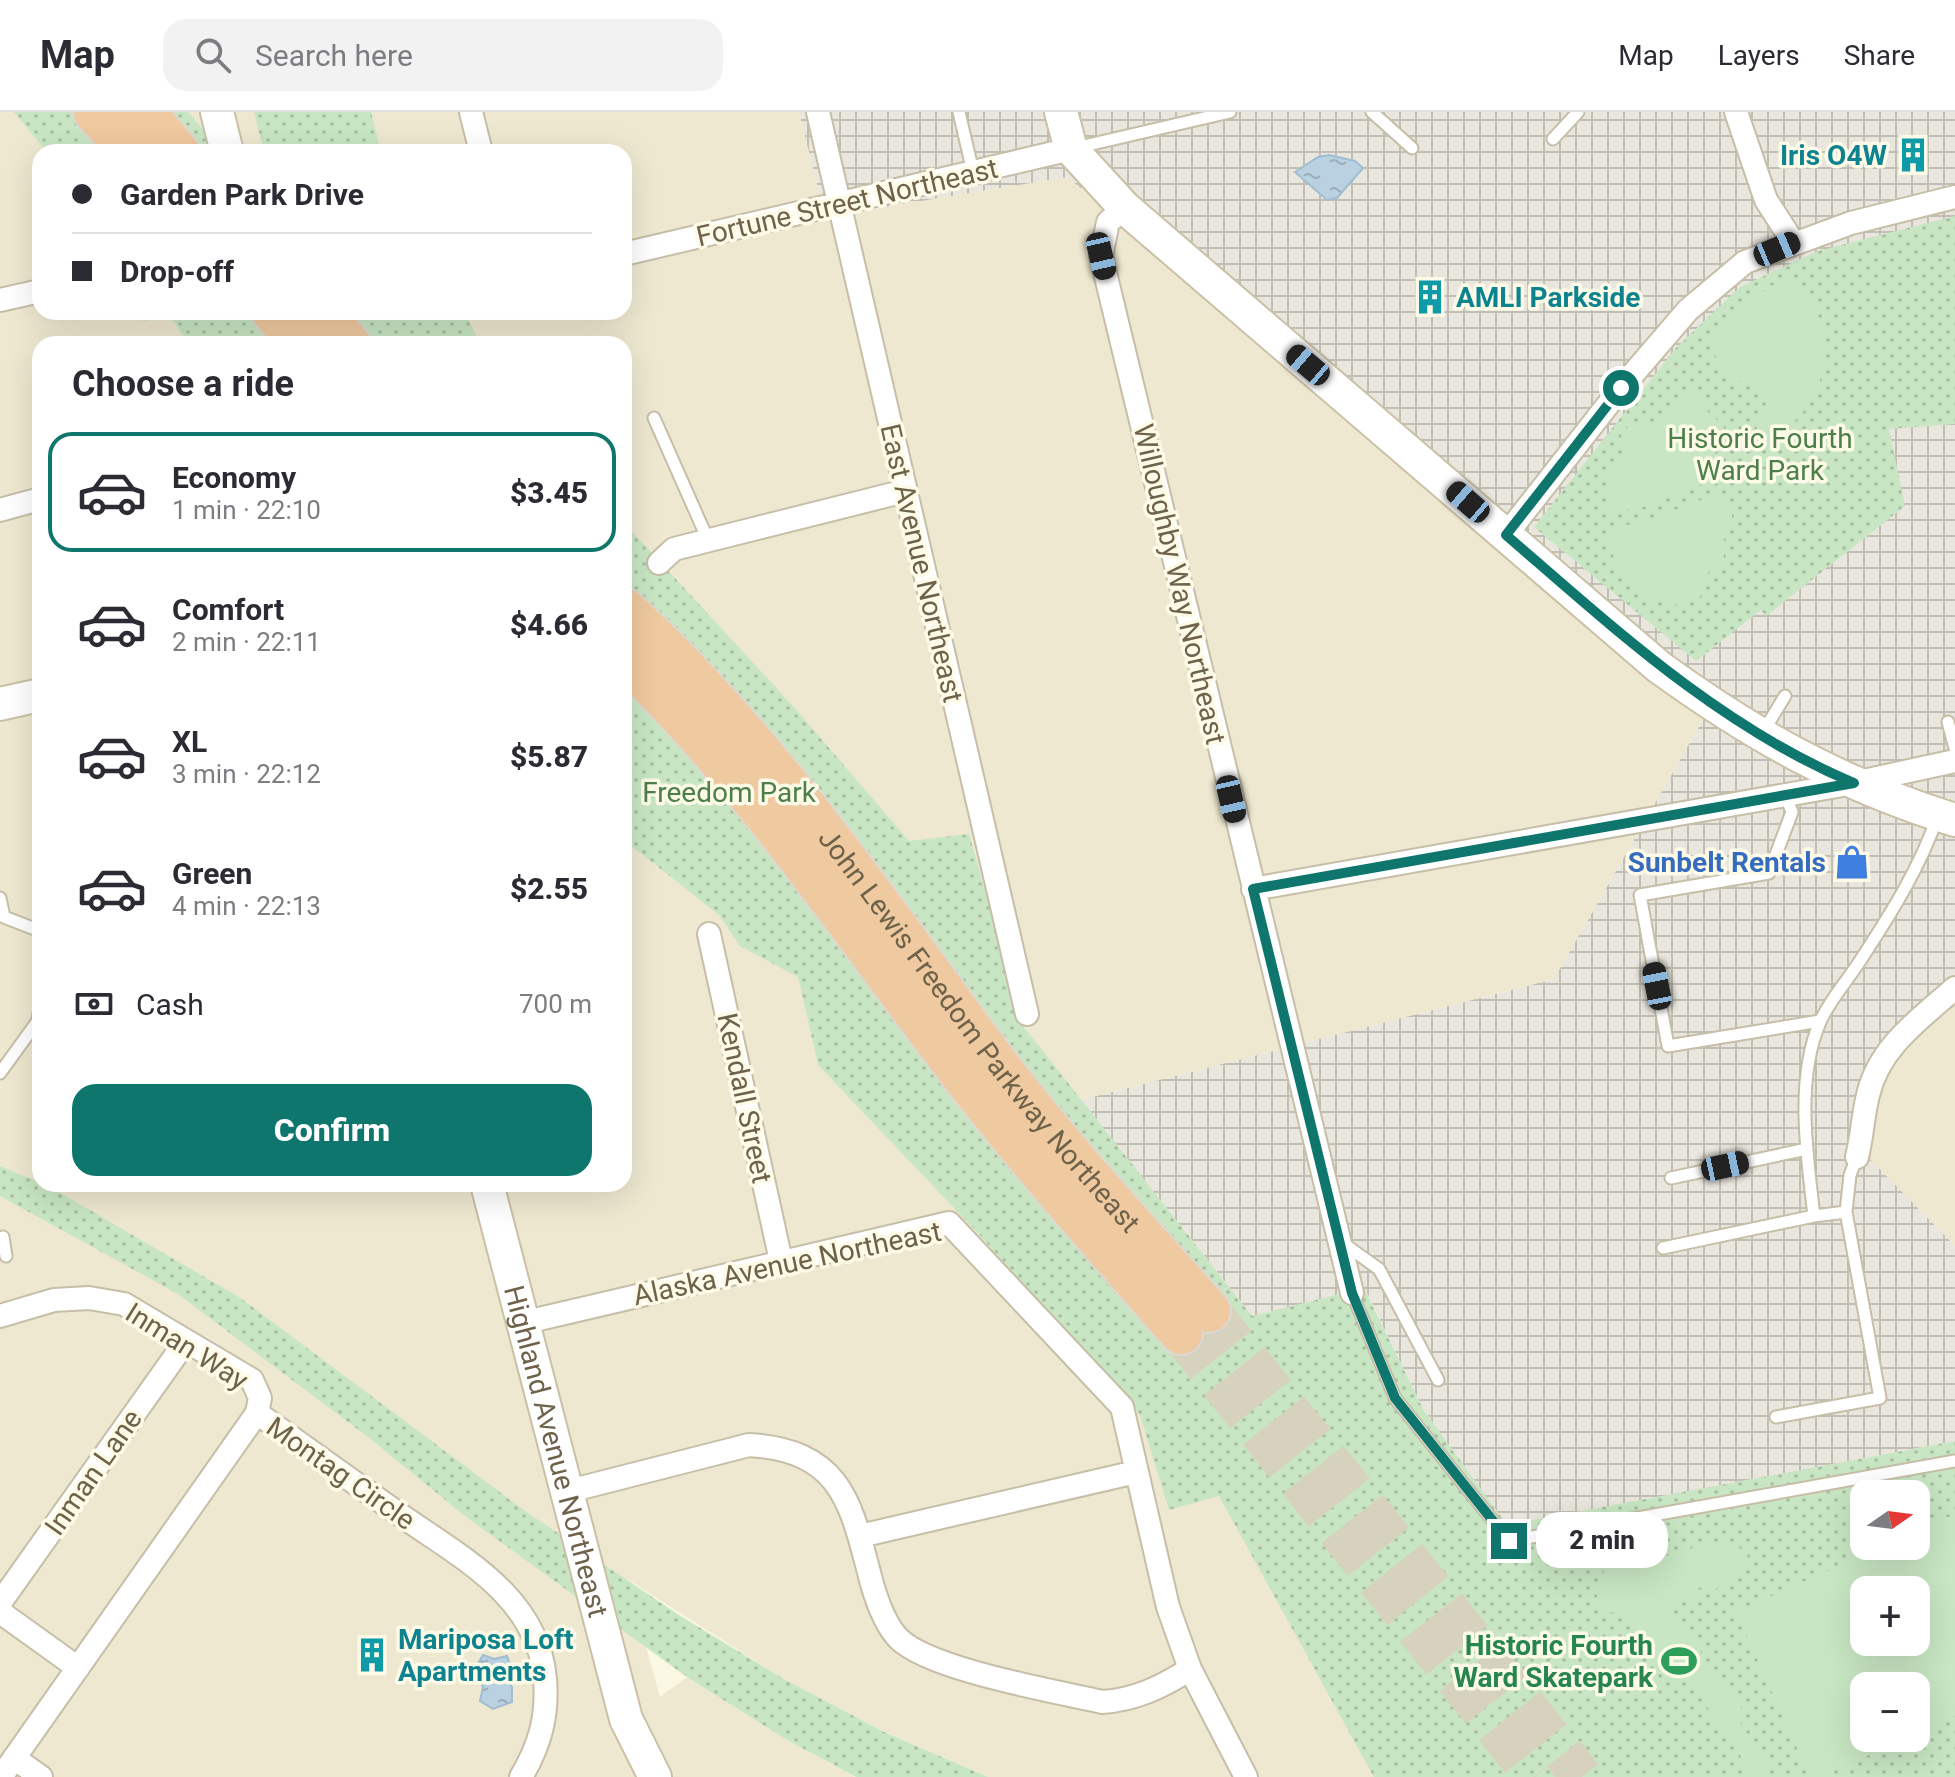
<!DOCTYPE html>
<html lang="en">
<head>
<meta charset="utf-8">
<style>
  :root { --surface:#fff; --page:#f2f2f3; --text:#2b2b33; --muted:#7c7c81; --line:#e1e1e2; --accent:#0f766e }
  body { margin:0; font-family:Roboto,sans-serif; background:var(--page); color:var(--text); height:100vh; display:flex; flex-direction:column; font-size:30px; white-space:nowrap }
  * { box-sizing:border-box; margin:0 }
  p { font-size:26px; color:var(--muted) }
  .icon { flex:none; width:44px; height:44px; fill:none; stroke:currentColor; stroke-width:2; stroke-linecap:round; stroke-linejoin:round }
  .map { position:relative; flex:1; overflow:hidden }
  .panel { position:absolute; left:32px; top:224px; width:600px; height:856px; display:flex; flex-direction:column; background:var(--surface); border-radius:24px; box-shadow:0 8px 32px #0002 }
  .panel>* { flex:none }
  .banner { position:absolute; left:32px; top:32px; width:600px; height:176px; border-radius:24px; box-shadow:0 8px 32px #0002; display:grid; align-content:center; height:176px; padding:0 40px; background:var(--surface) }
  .needle { width:52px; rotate:76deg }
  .tools { position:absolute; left:1850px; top:1368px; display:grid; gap:16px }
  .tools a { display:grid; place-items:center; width:80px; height:80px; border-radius:16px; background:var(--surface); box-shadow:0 8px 32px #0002; font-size:40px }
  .end { position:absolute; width:36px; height:36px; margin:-18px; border:10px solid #0f766e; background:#fff; box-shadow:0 0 0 4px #fff }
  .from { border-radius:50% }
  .bubble { position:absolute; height:56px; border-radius:24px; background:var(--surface); box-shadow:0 8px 32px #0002; font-size:26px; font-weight:800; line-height:56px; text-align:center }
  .car { position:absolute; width:24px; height:48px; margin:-24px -12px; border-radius:10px; box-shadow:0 0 6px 2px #0007; background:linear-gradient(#222 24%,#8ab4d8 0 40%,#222 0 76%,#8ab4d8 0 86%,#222 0) }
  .banner b { display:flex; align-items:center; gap:28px; height:76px; font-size:30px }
  .banner b+b { border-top:2px solid var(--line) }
  .banner i { width:20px; height:20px; background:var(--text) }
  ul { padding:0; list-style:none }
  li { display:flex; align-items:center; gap:24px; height:120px; margin:0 16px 12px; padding:0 24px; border:4px solid transparent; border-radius:24px }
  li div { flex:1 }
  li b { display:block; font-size:30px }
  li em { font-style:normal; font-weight:800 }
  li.selected { border-color:var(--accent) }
  li>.icon { width:72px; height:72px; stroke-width:1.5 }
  h2 { padding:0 40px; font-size:36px; line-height:96px }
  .pay { display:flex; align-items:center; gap:20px; height:88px; padding:0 40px; font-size:30px }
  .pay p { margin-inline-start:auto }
  .cta { display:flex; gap:16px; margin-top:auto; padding:16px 40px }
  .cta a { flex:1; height:92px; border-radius:24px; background:var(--accent); color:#fff; font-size:32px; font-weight:800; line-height:92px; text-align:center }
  header { display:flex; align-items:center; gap:48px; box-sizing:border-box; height:112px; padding:0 40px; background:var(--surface); border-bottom:2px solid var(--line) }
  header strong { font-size:38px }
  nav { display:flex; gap:44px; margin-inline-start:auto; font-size:28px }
  .search { width:560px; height:72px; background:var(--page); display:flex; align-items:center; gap:20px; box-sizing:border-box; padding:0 28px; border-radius:24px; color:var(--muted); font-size:30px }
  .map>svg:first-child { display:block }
  .residential { fill:#eee8d0 }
  .industrial { fill:url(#industrial-grid) }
  .green { fill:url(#green-dots); fill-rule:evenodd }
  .pitch { fill:#c8e6c3; fill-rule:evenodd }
  .water { fill:url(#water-ripples); stroke:#a1bdd2; stroke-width:2 }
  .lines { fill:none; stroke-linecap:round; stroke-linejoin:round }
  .highway-tunnel { stroke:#d7d2bd; stroke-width:42; stroke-dasharray:42 21; stroke-linecap:butt }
  .lane-casing { stroke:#c7bea8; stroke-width:15 }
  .street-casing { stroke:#c7bea8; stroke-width:26 }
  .secondary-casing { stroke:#cac0a6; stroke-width:36 }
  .highway-casing { stroke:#dcd9d4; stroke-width:46 }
  .lane { stroke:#fff; stroke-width:11 }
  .street { stroke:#fff; stroke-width:22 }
  .secondary { stroke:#fff; stroke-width:32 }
  .highway { stroke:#efc99f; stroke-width:42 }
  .route { stroke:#0f766e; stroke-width:10 }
  .labels { text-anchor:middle; stroke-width:7; stroke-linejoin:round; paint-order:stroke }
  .culture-label { font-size:28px; font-weight:bold; fill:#0d838f; stroke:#fdfbe8; text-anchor:start }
  .street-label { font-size:28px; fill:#6f624b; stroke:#fdfbe8 }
  .park-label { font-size:28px; fill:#4c7f4a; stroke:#fdfbe8 }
  .shop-label { font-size:28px; font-weight:bold; fill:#366cbe; stroke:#fdfbe8; text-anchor:end }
  .leisure-label { font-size:28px; font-weight:bold; fill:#27864d; stroke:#fdfbe8; text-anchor:end }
</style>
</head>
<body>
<header>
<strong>Map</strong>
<div class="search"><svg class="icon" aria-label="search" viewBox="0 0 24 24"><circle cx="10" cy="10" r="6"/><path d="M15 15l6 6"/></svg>Search here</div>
<nav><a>Map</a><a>Layers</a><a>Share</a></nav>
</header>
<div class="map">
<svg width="1955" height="1665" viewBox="0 0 1955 1665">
  <defs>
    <pattern id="industrial-grid" width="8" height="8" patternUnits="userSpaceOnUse" patternTransform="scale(2)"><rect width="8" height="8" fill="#e9e6dd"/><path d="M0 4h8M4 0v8" fill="none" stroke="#c1beb5"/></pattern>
    <pattern id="green-dots" width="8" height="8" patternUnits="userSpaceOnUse" patternTransform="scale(2)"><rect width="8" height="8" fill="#c8e6c3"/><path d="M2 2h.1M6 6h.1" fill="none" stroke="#a7bea0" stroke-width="1.8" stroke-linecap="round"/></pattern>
    <pattern id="water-ripples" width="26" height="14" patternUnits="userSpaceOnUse" patternTransform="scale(2)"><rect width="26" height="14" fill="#b9d1e1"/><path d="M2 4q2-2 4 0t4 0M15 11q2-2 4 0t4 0" fill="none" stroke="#9badb8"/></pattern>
  </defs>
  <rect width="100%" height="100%" fill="#faf7e3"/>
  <path class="residential" d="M0,0H33L67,40H40V200H210L241,232H40V1072H624V711L798,865L818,953L956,1089L1470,1665H988L884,1620L782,1566L627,1467L660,1585L687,1565L787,1628L855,1665H0Z
    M186,0H799L825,105L1067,65L1715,587L1554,867L1081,988L624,441V232H401L367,200H624V40H218Z
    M1955,874V1134L1859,1037L1866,982Z"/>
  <path class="industrial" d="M799,0H1955V874L1880,948L1859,1036L1955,1134V1329L1507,1414L1423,1297L1365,1177L1252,1204L1081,988L1554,867L1715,587L1067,65L825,105Z"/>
  <path class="green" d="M14,0H188L223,40H47Z
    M254,0H371L381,40H264Z
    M1955,104V312L1889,317L1905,394L1766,504L1761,498L1696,549L1534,415L1676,236L1740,175L1818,139Z
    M140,200H465L480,232H189L171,206L143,209Z
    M624,411L793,594L909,729L969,722L1023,914L1252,1204L1364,1176L1423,1297L1507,1413L1955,1329V1665H1374L1219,1384L1169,1398L1140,1303L977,1120L818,953L798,865L740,834L719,803L624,728ZM1864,1382H1916V1434H1864ZM1864,1478H1916V1530H1864ZM1864,1574H1916V1626H1864Z
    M0,1054L50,1075L239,1185L525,1399L679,1503L782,1566L884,1620L988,1665H856L787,1628L687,1565L465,1404L368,1325L178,1182L0,1084Z"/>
  <path class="pitch" d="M1791,163C1847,217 1831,302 1759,333L1756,311L1765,305C1766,294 1768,277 1755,271C1749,269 1743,272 1737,268C1723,259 1713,242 1708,227C1731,199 1759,180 1791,163Z
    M1695,281L1711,304L1723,312L1725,321L1713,345V368L1643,395L1609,400L1606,387L1610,357L1628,343L1621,323L1630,312C1657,318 1671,304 1686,283Z
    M1716,382L1732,400V409L1724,414L1722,423L1727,435L1722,449L1703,465L1706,477C1680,521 1599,464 1611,416L1647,409Z
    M1955,1402V1604L1916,1622V1574H1864V1626H1907L1820,1665H1810L1736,1500L1883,1434H1916V1419ZM1916,1478V1530H1864V1478Z
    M1698,1430L1709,1434L1735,1432L1747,1442L1749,1452C1739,1463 1726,1469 1715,1478L1696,1475L1695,1485L1689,1489L1679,1488L1670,1495L1678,1512L1698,1524L1702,1546L1743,1598L1738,1607L1770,1658L1755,1665L1695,1577L1655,1551C1647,1518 1640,1503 1603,1499L1596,1481L1607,1451C1621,1446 1634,1454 1646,1451C1660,1448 1676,1438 1690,1438Z"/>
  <path class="water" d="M1329,43L1355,49L1363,56L1337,86L1327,88L1295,60L1318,45Z
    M483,1543L494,1547L507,1544L511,1556L506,1566L512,1575V1590L493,1597L480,1589L483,1575L474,1558Z"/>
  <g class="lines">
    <path class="highway-tunnel" d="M1209,1199L1582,1665
      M1181,1221L1535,1665"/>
    <g class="lane-casing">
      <path id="lane" d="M959,0L973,60
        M1372,0L1412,36
        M1553,27L1578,0
        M1075,36L1230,0
        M654,306L708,428
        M1948,610L1955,636
        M1763,620L1785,584
        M1785,683L1792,700L1769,761L1640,783L1668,934L1820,909
        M0,786L4,805L40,819
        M0,961L37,910L40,897
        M1671,1066L1807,1037
        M1814,1104L1846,1100
        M3,1125L6,1144
        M1344,1132L1379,1157L1438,1268
        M1663,1136L1814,1104C1807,1043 1795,968 1820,910C1829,889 1847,869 1860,849C1890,803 1920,756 1938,703
        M1352,1181L1395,1286L1509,1429L1955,1349
        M1776,1305L1880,1286L1846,1100L1850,1063L1857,1045"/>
    </g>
    <g class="street-casing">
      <path id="street" d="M471,0L481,40
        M818,0L1027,902
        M1736,0L1766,88L1793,130
        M1125,96L1108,110L1101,144L1352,1181
        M624,142L1071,37
        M0,188L40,179
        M0,398L40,387
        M1506,423L1621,276L1688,198L1745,150L1851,111L1955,85
        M659,451L674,437L905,379
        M1253,777L1854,671L1955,649
        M709,822L781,1149
        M1857,1045C1862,1025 1863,1003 1868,983C1879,935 1920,907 1955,876
        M0,1204L54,1188L89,1186L124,1192L252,1268L260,1286L257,1301
        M522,1211L949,1111L1122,1295L1168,1495L1190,1557L1246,1665
        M569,1379L749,1333C844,1339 851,1393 872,1472C877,1489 886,1514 899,1527C931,1558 1055,1579 1102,1590C1135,1588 1162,1575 1190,1557
        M860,1424L1136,1360
        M0,1491L186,1229
        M0,1500L78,1556
        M14,1646L41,1665
        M1,1665L257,1301C305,1335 353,1370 402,1404C462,1446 538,1485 545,1567C548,1604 540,1633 521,1665"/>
    </g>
    <g class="secondary-casing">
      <g id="secondary">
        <path d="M217,0L227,40"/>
        <path d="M1061,0L1071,37L1125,96L1659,555C1754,624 1842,673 1955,708"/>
        <path d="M0,592L40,583"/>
        <path id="s1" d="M487,1072L626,1607L655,1665"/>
      </g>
    </g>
    <g class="highway-casing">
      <g id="highway">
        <path d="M95,0L131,40"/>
        <path d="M144,0L178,40"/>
        <path d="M273,200L301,232"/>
        <path d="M321,200L349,232"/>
        <path id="s2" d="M624,497C767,628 870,781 985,936C1053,1028 1133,1113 1209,1199"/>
        <path d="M624,546C750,667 845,809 950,947C1022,1042 1102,1131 1181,1221"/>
      </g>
    </g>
    <use href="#lane" class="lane"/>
    <use href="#street" class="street"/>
    <use href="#secondary" class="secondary"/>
    <use href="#highway" class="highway"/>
  </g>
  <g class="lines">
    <path class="route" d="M1509,1429L1395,1286L1352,1181L1253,777L1854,671C1720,615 1615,517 1506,423L1621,276"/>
  </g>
  <defs>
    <g id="building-bare" transform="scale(2.76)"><path d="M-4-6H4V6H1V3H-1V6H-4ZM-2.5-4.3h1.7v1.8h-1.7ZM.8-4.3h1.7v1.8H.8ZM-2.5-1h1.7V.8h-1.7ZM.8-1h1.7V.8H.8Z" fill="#0f9aa8" stroke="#fdfbe8" stroke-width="2.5" paint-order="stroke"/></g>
    <g id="shop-bare" transform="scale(2.76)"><path d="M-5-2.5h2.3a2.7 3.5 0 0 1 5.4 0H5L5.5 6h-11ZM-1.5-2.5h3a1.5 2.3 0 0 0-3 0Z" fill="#3f7fe0" stroke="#fdfbe8" stroke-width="2.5" paint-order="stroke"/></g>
    <g id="stadium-bare" transform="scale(2.76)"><path d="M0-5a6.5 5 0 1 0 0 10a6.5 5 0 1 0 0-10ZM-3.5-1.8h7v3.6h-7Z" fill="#2e9e5b" stroke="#fdfbe8" stroke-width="2.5" paint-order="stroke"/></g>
  </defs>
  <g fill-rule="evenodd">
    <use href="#building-bare" x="1913" y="43"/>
    <use href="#building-bare" x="1430" y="185"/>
    <use href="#shop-bare" x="1852" y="750"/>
    <use href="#building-bare" x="372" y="1543"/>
    <use href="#stadium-bare" x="1679" y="1549"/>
  </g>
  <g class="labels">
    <g class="culture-label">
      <text x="1887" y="53" text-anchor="end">Iris O4W</text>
      <text x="1456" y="195">AMLI Parkside</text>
      <text x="398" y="1537">Mariposa Loft<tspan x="398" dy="32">Apartments</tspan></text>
    </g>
    <g class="street-label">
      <text transform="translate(847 90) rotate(-13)" y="10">Fortune Street Northeast</text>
      <text transform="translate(922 451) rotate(77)" y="10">East Avenue Northeast</text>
      <text transform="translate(1180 472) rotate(77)" y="10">Willoughby Way Northeast</text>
      <text dy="10" stroke="none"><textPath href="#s2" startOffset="552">John Lewis Freedom Parkway Northeast</textPath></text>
      <text transform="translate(745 986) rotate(78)" y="10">Kendall Street</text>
      <text transform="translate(787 1151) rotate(-12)" y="10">Alaska Avenue Northeast</text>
      <text transform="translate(187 1234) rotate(32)" y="10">Inman Way</text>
      <text dy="10" stroke="none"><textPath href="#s1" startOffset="276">Highland Avenue Northeast</textPath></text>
      <text transform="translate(93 1360) rotate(-55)" y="10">Inman Lane</text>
      <text transform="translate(341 1361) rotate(35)" y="10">Montag Circle</text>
    </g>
    <g class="park-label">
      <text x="1760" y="336">Historic Fourth<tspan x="1760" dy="32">Ward Park</tspan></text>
      <text x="729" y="690">Freedom Park</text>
    </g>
    <g class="shop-label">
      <text x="1826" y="760">Sunbelt Rentals</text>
    </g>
    <g class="leisure-label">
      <text x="1653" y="1543">Historic Fourth<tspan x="1653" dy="32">Ward Skatepark</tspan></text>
    </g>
  </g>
</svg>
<div class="tools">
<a><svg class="needle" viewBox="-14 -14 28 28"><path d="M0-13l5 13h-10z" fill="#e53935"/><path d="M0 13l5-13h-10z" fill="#7c7c81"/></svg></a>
<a>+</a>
<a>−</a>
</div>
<i class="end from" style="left:1621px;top:276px"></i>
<i class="end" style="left:1509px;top:1429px"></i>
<div class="bubble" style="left:1536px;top:1400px;width:132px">2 min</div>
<i class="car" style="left:1777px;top:137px;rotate:67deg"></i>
<i class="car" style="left:1101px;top:144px;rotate:167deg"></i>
<i class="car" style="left:1308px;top:253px;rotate:310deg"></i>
<i class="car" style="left:1468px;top:390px;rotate:311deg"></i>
<i class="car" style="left:1231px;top:687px;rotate:167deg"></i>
<i class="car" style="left:1657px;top:874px;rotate:349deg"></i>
<i class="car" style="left:1725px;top:1054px;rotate:78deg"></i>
<div class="banner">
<b><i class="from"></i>Garden Park Drive</b>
<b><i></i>Drop-off</b>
</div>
<section class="panel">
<h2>Choose a ride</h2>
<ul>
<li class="selected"><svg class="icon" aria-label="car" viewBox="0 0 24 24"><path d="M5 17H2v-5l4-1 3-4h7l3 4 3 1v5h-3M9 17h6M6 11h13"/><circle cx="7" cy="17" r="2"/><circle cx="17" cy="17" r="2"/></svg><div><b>Economy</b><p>1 min · 22:10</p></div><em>$3.45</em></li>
<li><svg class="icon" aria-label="car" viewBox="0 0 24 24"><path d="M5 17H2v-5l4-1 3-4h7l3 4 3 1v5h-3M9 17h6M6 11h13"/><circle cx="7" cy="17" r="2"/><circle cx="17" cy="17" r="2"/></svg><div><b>Comfort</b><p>2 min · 22:11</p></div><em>$4.66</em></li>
<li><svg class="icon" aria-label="car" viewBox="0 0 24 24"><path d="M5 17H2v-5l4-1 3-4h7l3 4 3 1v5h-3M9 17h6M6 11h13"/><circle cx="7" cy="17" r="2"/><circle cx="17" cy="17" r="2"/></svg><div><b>XL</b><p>3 min · 22:12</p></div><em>$5.87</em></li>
<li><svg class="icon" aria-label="car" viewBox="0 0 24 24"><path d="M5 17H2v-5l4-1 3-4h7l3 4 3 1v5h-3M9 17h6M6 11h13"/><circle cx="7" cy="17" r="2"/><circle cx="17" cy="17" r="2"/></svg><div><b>Green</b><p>4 min · 22:13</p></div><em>$2.55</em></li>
</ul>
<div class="pay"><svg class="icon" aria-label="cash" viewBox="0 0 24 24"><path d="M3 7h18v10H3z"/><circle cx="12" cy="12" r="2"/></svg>Cash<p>700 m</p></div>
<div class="cta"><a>Confirm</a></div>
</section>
</div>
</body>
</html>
